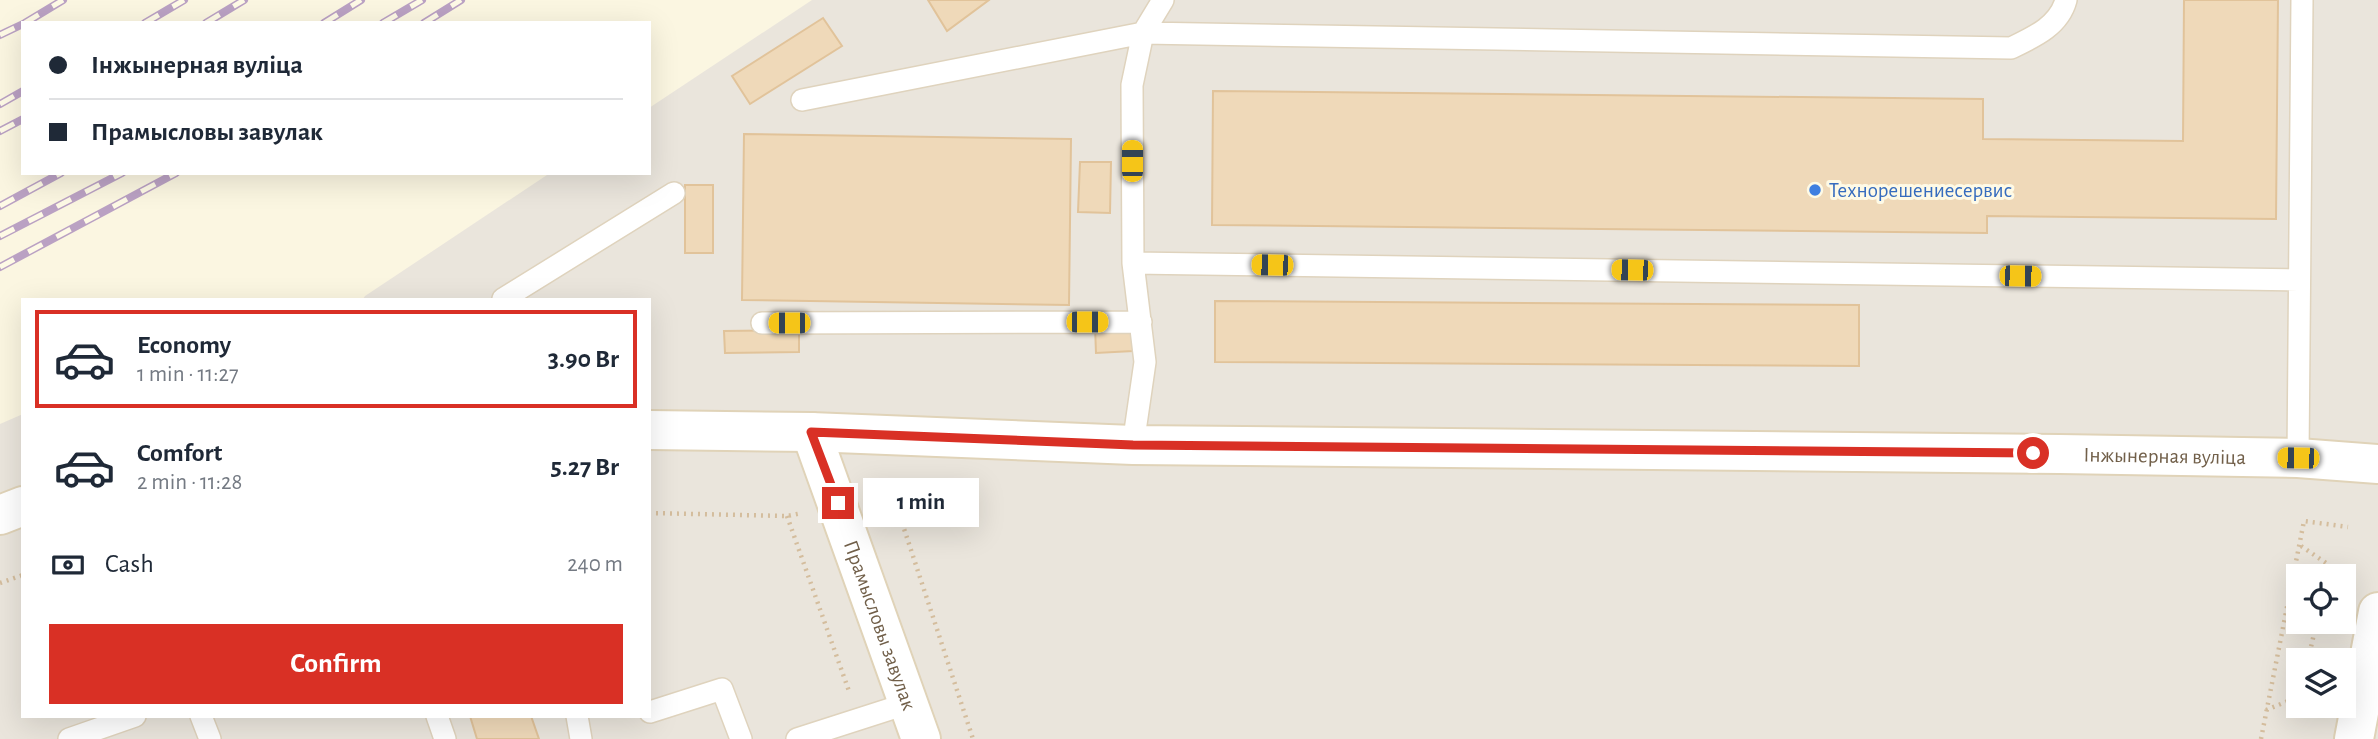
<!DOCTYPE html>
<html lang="en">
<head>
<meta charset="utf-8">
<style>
  :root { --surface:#fff; --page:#f6f6f7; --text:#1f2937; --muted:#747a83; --line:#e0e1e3; --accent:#d93025 }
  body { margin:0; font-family:"Alegreya Sans",sans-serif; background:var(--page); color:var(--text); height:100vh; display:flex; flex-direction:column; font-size:26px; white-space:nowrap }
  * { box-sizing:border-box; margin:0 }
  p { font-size:23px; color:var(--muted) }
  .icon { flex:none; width:38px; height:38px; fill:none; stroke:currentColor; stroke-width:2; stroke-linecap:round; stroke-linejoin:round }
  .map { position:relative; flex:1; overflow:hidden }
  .drawer { position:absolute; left:21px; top:298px; width:630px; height:420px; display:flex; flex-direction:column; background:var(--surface); border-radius:0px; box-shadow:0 7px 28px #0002 }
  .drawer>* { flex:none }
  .banner { position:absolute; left:21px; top:21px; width:630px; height:154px; border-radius:0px; box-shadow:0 7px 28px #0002; display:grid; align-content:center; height:154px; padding:0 28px; background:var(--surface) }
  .controls { position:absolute; left:2286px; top:564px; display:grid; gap:14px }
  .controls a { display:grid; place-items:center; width:70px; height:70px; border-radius:0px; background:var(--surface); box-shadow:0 7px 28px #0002; font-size:35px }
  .end { position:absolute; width:32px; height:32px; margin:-16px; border:9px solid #d93025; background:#fff; box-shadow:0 0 0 4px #fff }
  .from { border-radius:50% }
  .bubble { position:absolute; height:49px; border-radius:0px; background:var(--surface); box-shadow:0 7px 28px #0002; font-size:23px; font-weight:600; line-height:49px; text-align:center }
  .car { position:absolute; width:21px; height:42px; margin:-21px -10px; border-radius:9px; box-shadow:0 0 5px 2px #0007; background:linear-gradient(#f5c518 24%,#345 0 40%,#f5c518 0 76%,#345 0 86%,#f5c518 0) }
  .banner b { display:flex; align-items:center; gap:24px; height:66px; font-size:26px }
  .banner b+b { border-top:2px solid var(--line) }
  .banner i { width:18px; height:18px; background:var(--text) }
  ul { padding:12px 0 0; list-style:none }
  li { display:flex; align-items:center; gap:21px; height:98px; margin:0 14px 10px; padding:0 14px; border:4px solid transparent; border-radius:0px }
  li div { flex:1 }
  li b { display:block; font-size:26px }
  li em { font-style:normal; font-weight:600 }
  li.active { border-color:var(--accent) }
  li>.icon { width:63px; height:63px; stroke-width:1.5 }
  .pay { display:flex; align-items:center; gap:18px; height:77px; padding:0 28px; font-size:26px }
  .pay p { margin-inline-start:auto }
  .button { display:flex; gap:14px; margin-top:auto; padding:14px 28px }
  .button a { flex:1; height:80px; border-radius:0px; background:var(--accent); color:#fff; font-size:28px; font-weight:600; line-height:80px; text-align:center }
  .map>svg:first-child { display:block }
  .industrial { fill:#eae5dc; fill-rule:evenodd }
  .building { fill:#efd9b9; stroke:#e1c39a; stroke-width:2 }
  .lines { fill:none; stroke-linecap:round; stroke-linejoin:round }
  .lane-casing { stroke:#dfd3bd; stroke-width:24 }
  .secondary-casing { stroke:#e0d3b8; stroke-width:42 }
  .path { stroke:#d4bd9d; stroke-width:4.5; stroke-dasharray:2 5; stroke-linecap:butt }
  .lane { stroke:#fff; stroke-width:21 }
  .secondary { stroke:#fff; stroke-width:38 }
  .rail-casing { stroke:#baa1c3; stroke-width:8 }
  .rail { stroke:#fefae6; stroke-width:5; stroke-dasharray:16; stroke-linecap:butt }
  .route { stroke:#d93025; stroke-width:9 }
  .shop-dot { fill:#3f7fe0; stroke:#fefae6; stroke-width:2.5 }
  .labels { text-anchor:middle; stroke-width:6; stroke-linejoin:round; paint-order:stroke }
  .shop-label { font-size:21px; fill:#366cbe; stroke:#fefae6; text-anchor:start }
  .street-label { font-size:21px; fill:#715f49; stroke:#fefae6 }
</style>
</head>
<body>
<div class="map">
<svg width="2378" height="739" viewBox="0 0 2378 739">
  <rect width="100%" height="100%" fill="#fbf6e1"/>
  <path class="industrial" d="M812,0H2378V739H0V424L23,414V716H649V299H363L365,296L550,173H649V108ZM2298,576H2343V621H2298ZM2298,660H2343V705H2298Z"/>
  <path class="building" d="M928,0H989L947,31Z
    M2184,0H2278L2276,219L1987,216V233L1212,225L1213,91L1983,99V139L2183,141Z
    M823,18L842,46L750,104L732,76Z
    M744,134L1071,139L1069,305L742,300Z
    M1080,162H1111L1110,213L1078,212Z
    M685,185H713V253H685Z
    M1215,301L1859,305V366L1215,362Z
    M1133,324V351L1096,353L1095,326Z
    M799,330V352L725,353L724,331Z
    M470,716H531L539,739H477Z"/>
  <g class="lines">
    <g class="lane-casing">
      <path id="lane" d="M802,100L1143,33L2011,48C2034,37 2059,26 2066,0
        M1133,263L2298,280
        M503,299L674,193
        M762,323L1141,322
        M1133,445L1145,362L1133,263L1132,85L1143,33L1163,0
        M2298,458L2302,0
        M650,712L722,689L741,739
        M201,716L210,739
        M437,716L445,739
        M577,716L581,739
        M69,739L135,716
        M797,739L909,703"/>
    </g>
    <g class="secondary-casing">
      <g id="secondary">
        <path id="s1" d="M649,430L811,432L1133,445L2060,454L2298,458L2378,464"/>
        <path id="s2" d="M811,432L921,739"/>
        <path d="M0,515L23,506"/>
        <path d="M2354,739L2378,612"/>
      </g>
    </g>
    <path class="path" d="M871,494L891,489L973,739
      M649,513L787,516L802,513
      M787,516L850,694
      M2301,546L2329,565L2327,576
      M0,583L23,575
      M2308,660L2317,621
      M2266,710L2298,697
      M2261,739L2304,521L2348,527"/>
    <use href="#lane" class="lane"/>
    <use href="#secondary" class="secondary"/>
    <g class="rail-casing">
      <path id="rail" d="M25,23L63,0
        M145,23L184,0
        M206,23L244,0
        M324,23L361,0
        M383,23L422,0
        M424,23L461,0
        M0,35L23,24
        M0,104L23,91
        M0,131L23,119
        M0,206L61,173
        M0,236L122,173
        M0,267L176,173"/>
    </g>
    <use href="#rail" class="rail"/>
  </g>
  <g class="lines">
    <path class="route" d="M838,503L811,432L1133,445L2033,453"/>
  </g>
  <circle class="shop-dot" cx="1815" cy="190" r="7"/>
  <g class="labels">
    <g class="shop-label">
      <text x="1829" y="197">Технорешениесервис</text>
    </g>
    <g class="street-label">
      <text dy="7" stroke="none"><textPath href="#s1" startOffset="1516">Інжынерная вуліца</textPath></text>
      <text dy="7" stroke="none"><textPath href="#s2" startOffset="205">Прамысловы завулак</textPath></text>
    </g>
  </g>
</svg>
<div class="controls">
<a><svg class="icon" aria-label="locate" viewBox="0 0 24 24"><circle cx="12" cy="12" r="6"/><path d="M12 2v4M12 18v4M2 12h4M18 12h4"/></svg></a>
<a><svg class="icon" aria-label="layers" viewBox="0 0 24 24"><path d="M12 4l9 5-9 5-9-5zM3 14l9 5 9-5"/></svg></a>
</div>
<i class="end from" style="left:2033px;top:453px"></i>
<i class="end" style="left:838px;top:503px"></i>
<div class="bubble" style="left:863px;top:478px;width:116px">1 min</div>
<i class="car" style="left:1132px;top:161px;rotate:0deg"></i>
<i class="car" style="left:1272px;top:265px;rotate:271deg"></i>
<i class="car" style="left:1632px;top:270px;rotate:271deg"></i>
<i class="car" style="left:2020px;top:276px;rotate:91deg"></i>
<i class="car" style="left:1087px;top:322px;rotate:90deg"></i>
<i class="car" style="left:789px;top:323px;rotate:270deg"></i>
<i class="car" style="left:2298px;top:458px;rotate:271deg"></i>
<div class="banner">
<b><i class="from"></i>Інжынерная вуліца</b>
<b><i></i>Прамысловы завулак</b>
</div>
<section class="drawer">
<ul>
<li class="active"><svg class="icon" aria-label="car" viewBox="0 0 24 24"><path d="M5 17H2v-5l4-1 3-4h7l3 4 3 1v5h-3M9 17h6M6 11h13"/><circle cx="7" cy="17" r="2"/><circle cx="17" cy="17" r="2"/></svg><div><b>Economy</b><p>1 min · 11:27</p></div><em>3.90 Br</em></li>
<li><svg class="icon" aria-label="car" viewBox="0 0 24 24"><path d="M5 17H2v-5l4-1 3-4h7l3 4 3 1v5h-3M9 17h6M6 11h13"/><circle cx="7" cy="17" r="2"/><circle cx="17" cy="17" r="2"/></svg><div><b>Comfort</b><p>2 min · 11:28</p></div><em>5.27 Br</em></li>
</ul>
<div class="pay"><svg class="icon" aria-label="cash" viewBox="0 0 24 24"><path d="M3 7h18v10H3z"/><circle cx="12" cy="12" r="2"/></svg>Cash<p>240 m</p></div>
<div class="button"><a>Confirm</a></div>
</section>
</div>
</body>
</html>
